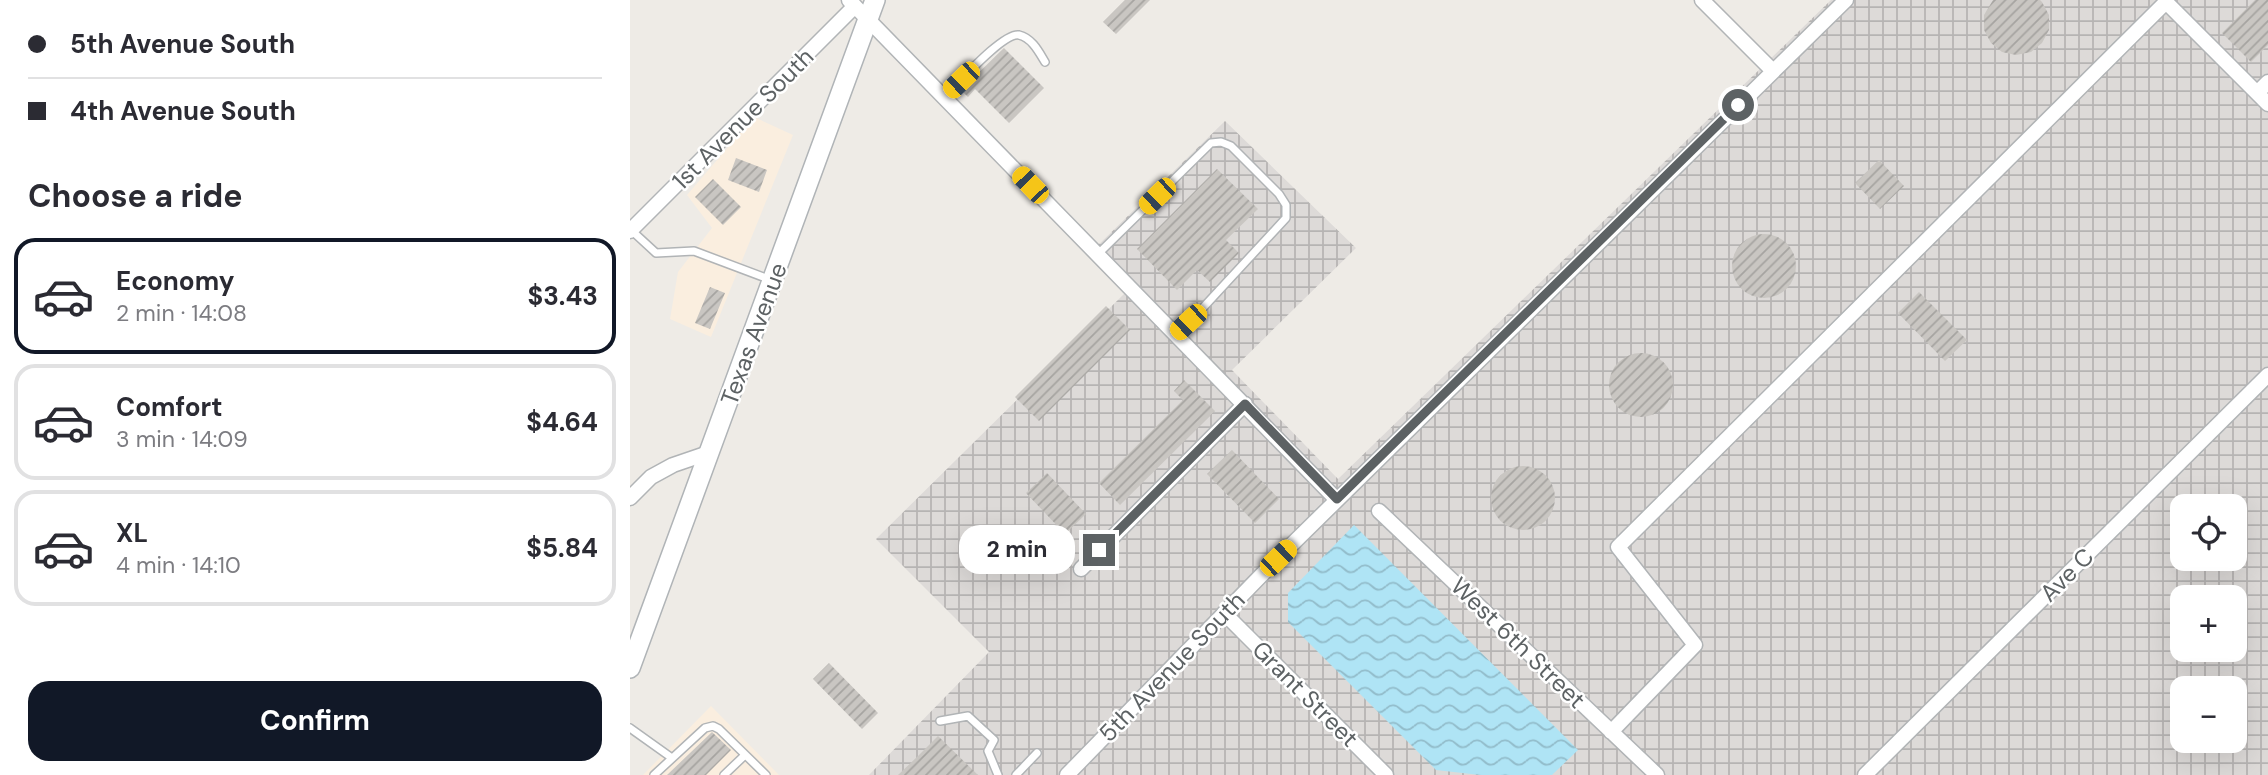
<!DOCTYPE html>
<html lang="en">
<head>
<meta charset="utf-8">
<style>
  :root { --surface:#fff; --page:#f2f2f3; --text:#2b2b33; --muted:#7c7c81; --line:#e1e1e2; --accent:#111827 }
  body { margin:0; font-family:"DM Sans",sans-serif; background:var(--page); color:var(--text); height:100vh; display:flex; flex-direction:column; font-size:26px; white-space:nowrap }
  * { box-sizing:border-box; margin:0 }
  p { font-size:23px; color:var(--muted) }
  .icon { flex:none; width:38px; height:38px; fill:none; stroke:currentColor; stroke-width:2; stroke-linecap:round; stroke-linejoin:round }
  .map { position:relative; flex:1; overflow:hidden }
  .sheet { display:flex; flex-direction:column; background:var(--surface); width:630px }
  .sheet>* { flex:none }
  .banner { display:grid; align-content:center; height:154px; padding:0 28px; background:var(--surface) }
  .buttons { position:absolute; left:1540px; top:494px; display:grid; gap:14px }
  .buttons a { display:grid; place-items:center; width:77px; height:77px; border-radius:14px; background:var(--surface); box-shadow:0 7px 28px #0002; font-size:35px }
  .end { position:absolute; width:32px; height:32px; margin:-16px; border:9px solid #5d6264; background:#fff; box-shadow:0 0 0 4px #fff }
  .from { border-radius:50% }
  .bubble { position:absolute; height:49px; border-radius:21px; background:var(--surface); box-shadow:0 7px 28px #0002; font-size:23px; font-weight:700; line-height:49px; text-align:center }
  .car { position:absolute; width:21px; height:42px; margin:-21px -10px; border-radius:9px; box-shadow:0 0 5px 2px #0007; background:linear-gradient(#f5c518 24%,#345 0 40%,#f5c518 0 76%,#345 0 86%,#f5c518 0) }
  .banner b { display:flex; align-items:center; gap:24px; height:66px; font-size:26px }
  .banner b+b { border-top:2px solid var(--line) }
  .banner i { width:18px; height:18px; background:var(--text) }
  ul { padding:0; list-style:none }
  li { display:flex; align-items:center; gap:21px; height:116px; margin:0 14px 10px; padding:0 14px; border:4px solid var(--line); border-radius:21px }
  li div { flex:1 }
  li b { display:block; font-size:26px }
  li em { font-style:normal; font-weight:700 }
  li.selected { border-color:var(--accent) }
  li>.icon { width:63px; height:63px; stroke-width:1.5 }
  h2 { padding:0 28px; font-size:32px; line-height:84px }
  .button { display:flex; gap:14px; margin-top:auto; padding:14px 28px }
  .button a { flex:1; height:80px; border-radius:21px; background:var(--accent); color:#fff; font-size:28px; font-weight:700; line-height:80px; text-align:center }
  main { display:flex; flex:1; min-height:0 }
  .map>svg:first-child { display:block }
  .commercial { fill:#faeedf }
  .industrial { fill:url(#industrial-grid); fill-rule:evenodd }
  .water { fill:url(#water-waves) }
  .building { fill:url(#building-hatch) }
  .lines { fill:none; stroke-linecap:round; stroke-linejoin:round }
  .lane-casing { stroke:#b1b4b6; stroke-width:10 }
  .street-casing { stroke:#b1b4b6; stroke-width:17 }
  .secondary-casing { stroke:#b0b4b7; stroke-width:22 }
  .lane { stroke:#fff; stroke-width:7 }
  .street { stroke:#fff; stroke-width:14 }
  .secondary { stroke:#fff; stroke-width:19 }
  .route { stroke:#5d6264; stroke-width:9 }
  .labels { text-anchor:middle; stroke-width:5; stroke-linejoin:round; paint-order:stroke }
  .street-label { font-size:24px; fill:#5d6264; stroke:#fff }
</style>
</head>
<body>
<main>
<section class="sheet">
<div class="banner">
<b><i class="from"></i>5th Avenue South</b>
<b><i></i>4th Avenue South</b>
</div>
<h2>Choose a ride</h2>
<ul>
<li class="selected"><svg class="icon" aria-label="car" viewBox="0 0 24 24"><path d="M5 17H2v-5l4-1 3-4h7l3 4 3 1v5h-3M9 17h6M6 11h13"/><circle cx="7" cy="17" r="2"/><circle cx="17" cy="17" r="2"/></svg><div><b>Economy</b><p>2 min · 14:08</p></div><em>$3.43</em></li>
<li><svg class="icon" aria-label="car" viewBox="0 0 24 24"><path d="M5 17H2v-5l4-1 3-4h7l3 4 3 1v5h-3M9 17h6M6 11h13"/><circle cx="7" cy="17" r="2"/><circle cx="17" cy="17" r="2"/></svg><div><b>Comfort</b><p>3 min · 14:09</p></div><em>$4.64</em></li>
<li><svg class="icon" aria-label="car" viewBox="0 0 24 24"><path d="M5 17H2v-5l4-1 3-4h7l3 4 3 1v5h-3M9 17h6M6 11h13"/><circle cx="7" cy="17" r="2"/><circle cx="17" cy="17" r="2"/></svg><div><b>XL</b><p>4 min · 14:10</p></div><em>$5.84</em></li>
</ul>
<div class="button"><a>Confirm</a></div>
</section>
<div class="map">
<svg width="1638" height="775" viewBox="0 0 1638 775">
  <defs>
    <pattern id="industrial-grid" width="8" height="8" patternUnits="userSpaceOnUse" patternTransform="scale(1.75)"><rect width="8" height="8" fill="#dddad8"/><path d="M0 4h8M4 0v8" fill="none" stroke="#b6b4b3"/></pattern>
    <pattern id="water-waves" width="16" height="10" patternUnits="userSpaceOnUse" patternTransform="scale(1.75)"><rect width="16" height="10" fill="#afe4f5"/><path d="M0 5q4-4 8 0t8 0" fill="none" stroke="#92bcca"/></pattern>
    <pattern id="building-hatch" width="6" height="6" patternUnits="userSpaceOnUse" patternTransform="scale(1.75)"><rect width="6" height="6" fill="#c9c6c2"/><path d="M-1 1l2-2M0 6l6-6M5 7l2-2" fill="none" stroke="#a6a4a1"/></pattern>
  </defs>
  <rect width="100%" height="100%" fill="#eeebe6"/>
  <path class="commercial" d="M124,117L163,135L81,337L40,319L48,272L82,228L57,195Z
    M81,706L149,775H13Z"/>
  <path class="industrial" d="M1201,0H1638V775H239L359,652L246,539L495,293L458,255L595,121L726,248L602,370L708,479ZM1552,506H1605V558H1552ZM1552,597H1605V649H1552ZM1552,688H1605V740H1552Z"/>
  <path class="water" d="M724,525L948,750L922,775H850L806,770L658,622V593Z"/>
  <path class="building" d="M495,0H520L486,34L473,22Z
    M1363,0H1410L1412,2L1419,15V30L1412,43L1401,52L1386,55L1372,52L1361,43L1354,30V15Z
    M1625,0H1638V45L1621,62L1592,33Z
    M374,48L414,88L379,123L345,89L338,97L331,90Z
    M106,158L137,170L129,192L98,180Z
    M1249,160L1274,186L1250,209L1225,183Z
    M587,169L628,209L596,240L609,253L580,282L567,270L547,290L507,249Z
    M83,179L111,207L93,225L65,197Z
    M1102 266a32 32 0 1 1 64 0a32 32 0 1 1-64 0Z
    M80,287L95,293L80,329L65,323Z
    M1289,292L1337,340L1315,361L1268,313Z
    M476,306L500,330L409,421L385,397Z
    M979 385a32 32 0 1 1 64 0a32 32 0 1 1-64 0Z
    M554,380L585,411L490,505L469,483L553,400L544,391Z
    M602,450L649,499L625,523L577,474Z
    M861 498a32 32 0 1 1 64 0a32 32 0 1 1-64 0Z
    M417,473L456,514L435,534L396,493Z
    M199,663L248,713L232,729L183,679Z
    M82,732L101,750L76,775H37Z
    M308,736L348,775H268L288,756Z"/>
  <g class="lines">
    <g class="lane-casing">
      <path id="lane" d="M314,97C327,85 373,32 389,35C402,38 409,52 415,62
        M1,230L26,253L64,251L141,280
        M468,254L581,143L591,142L601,146L649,194L656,205V218L570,311L545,333
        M310,721L338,716L364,740L358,751L368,775
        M0,728L42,758
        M24,775L75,728L83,726L89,729L136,775
        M94,775L115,755
        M386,775L407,753"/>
    </g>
    <g class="street-casing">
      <path id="street" d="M219,0L707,500
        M1072,0L1143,71
        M1627,93L1638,82
        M0,231L225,6
        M0,498L21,477L43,465L81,452
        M749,511L1027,775
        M451,569L615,404
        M594,613L756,775
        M981,732L1065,645L988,547L1536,2L1638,104
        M437,775L648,558L1216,0
        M1235,775L1638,375"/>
    </g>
    <g class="secondary-casing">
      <path id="secondary" d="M0,668L245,0"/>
    </g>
    <use href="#lane" class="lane"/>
    <use href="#street" class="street"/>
    <use href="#secondary" class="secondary"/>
  </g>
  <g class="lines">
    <path class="route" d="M469,550L615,404L707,499L1108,105"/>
  </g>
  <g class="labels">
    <g class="street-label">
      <text transform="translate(113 119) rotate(-45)" y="8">1st Avenue South</text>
      <text transform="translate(124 334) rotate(-70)" y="8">Texas Avenue</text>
      <text transform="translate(1437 575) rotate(-45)" y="8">Ave C</text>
      <text transform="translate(888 643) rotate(44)" y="8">West 6th Street</text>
      <text transform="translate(542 667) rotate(-46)" y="8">5th Avenue South</text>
      <text transform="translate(675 694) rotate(45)" y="8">Grant Street</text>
    </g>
  </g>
</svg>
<div class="buttons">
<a><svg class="icon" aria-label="locate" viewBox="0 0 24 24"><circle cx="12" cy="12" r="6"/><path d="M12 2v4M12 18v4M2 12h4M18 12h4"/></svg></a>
<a>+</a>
<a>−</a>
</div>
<i class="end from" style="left:1108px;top:105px"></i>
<i class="end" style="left:469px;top:550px"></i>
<div class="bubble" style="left:329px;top:525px;width:116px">2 min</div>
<i class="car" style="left:331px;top:80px;rotate:226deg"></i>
<i class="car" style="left:400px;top:185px;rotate:316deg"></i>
<i class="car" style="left:527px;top:196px;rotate:226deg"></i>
<i class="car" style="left:558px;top:322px;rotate:227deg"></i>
<i class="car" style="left:648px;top:558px;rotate:46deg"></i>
</div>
</main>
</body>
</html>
